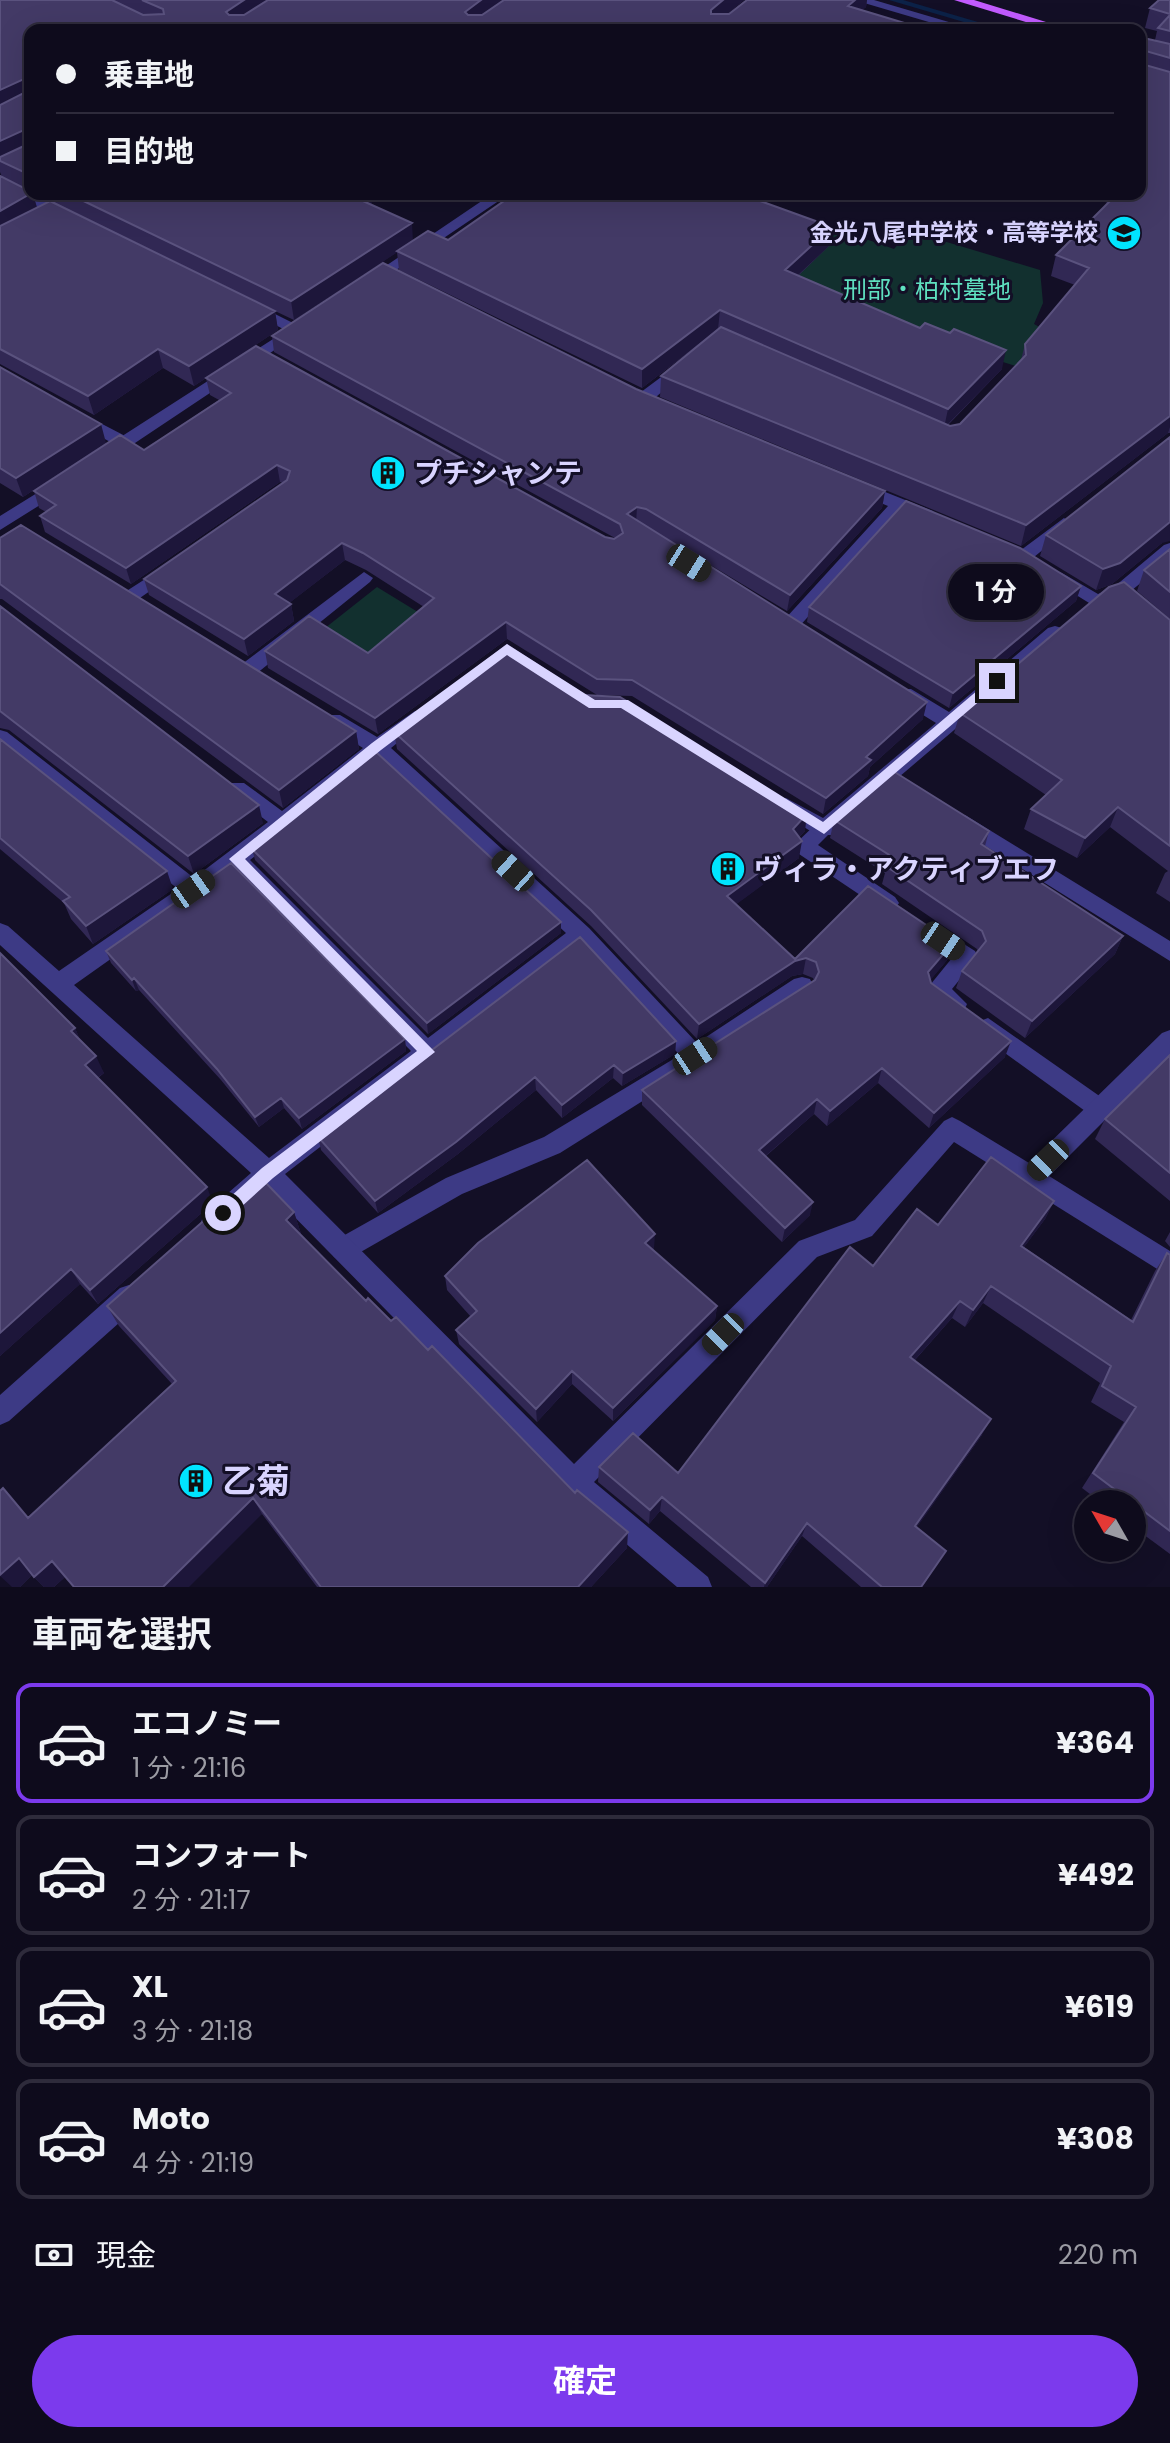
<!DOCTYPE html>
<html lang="ja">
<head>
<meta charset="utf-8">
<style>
  :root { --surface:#0e0b1c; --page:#171425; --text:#f1f3f6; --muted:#9b9ba3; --line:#2e2b3b; --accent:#7c3aed }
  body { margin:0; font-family:Poppins,"Noto Sans JP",sans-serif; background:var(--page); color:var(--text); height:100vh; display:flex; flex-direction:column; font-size:30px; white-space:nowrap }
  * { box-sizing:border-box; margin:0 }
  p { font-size:26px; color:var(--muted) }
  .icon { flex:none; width:44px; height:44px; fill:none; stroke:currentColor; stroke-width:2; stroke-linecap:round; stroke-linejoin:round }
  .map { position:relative; height:1587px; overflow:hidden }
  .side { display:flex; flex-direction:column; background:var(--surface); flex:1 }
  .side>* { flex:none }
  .guide { position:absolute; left:24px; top:24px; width:1122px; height:176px; border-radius:16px; box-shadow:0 8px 32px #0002,0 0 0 2px var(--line); display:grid; align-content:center; height:176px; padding:0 32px; background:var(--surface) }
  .needle { width:52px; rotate:309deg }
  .tools { position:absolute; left:1074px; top:1490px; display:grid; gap:16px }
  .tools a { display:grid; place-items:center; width:72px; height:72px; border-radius:50%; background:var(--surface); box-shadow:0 8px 32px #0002,0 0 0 2px var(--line); font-size:40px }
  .end { position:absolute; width:36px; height:36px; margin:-18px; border:10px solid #d9d4ff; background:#111; box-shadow:0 0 0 4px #111 }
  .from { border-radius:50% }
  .bubble { position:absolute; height:56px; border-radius:28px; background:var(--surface); box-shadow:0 8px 32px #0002,0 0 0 2px var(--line); font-size:26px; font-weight:700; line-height:56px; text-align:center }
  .car { position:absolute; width:24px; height:48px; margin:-24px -12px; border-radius:10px; box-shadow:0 0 6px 2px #0007; background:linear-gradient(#222 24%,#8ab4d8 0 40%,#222 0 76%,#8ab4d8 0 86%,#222 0) }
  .guide b { display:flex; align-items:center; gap:28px; height:76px; font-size:30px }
  .guide b+b { border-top:2px solid var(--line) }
  .guide i { width:20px; height:20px; background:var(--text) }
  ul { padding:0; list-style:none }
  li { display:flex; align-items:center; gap:24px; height:120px; margin:0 16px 12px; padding:0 16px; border:4px solid var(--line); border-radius:16px }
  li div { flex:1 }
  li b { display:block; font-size:30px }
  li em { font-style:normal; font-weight:700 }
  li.on { border-color:var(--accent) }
  li>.icon { width:72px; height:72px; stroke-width:1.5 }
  h2 { padding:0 32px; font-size:36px; line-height:96px }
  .pay { display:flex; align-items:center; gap:20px; height:88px; padding:0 32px; font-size:30px }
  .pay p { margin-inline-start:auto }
  .button { display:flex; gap:16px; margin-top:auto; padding:16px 32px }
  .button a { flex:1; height:92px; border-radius:48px; background:var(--accent); color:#fff; font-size:32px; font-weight:700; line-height:92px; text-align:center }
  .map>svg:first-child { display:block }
  .green { fill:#12302f }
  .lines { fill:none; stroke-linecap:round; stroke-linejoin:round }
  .stream { fill:#0c2248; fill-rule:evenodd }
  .service { fill:#3d3a85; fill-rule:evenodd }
  .minor { fill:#3d3a85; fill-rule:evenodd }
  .tertiary { fill:#3d3a85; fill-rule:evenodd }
  .primary { fill:#c25bff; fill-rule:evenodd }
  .wall { fill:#312854 }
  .shaded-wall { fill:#1d163a }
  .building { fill:#433a66; stroke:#5a527e; stroke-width:2 }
  .route { fill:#d9d4ff }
  .labels { text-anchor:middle; stroke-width:6; stroke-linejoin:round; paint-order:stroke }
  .far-poi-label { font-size:24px; font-weight:bold; fill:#d9d4ff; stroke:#130f26; text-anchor:end }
  .far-park-label { font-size:24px; fill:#5fe0c0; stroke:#130f26 }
  .poi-label { font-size:28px; font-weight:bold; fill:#d9d4ff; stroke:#130f26; text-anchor:start }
  .near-poi-label { font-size:34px; font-weight:bold; fill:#d9d4ff; stroke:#130f26; text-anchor:start }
</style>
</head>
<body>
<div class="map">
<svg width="1170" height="1587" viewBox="0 0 1170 1587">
  <rect width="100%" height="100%" fill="#130f26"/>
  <path class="green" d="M809,219L894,249L910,231L1040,270L1043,303L1034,324L1109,366L1170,415L949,345L750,272Z
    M377,587L426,617L369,663L320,632Z"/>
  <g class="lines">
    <path class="stream" d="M889,0H903L1005,30H991Z"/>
    <path class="service" d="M167,565L173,567L176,571L173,575L137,600H125L122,596L125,592Z
      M364,572L373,578L370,582L256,674H242L240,669L242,664Z
      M824,821L831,823L834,829L818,845L895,897L899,903L895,909L888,912L881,909L796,852L793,846L817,823Z
      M931,923L975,951L978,957L952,989L967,1004L964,1011L956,1013L929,997L926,990L952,958L923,938L920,932L923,926Z
      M988,1018L1108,1102L1112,1109L1108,1116L1100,1119L1092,1116L980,1035L977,1028L980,1021Z
      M695,1046L703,1049L706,1056L703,1063L560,1153L462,1194L352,1257L343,1261L334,1257L331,1249L334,1241L446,1178L544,1137Z"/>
    <path class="minor" d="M854,0H874L976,30H956Z
      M0,180L71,213L73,216L71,219H61L0,189Z
      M253,303L301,327L304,330L301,333H291L248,311L245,308Z
      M680,363L686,365V371L649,403H637V395Z
      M79,412L131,439L133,443L131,447H119L73,421L71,417Z
      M860,482L933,511L936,515L927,521L903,512L796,630H784L781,625L784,620L888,506L854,492L851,488Z
      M1064,518L1073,524L1070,528L1029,561H1017L1014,557L1017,553Z
      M1170,543V559L1126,595L1094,606L1047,577L1056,571L1062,573L1098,594L1114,587L1164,545Z
      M1055,626L1062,628L1064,633L1062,638L831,835H817L779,812L776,806L779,800L786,798L823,818L936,723L897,699L894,694L897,689H911L949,712L1048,628Z
      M415,711L425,718L422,723L391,748L589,928L697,1043L794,979L802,977L810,979L813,986L810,993L695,1066L687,1063L580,947L285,1174L574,1464L799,1241L855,1220L944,1121L952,1117L960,1121L1029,1163L1162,1033L1170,1030V1055L1049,1176L1170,1251V1277L954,1142L872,1236L817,1257L594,1482L708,1577L712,1587H677L565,1492L267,1189L222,1230L213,1233L204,1230L201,1222L204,1214L251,1173L0,945V923L8,926L59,971L178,889L0,748V730L7,732L194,878L268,822L230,793L227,788L230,783H244L282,811L363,748L326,725L323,720L326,715H340L377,737ZM377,759L566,933L428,1038L250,860ZM235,871L411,1051L269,1158L74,985Z
      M965,815L1170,941V961L958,829L955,823L958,817Z
      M129,1285L138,1288L141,1297L138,1306L9,1421L0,1425V1395L120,1288Z"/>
    <path class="tertiary" d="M492,194H509L374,285L369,286L362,282Z
      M295,325L300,327V333L114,457H102L100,453L102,449Z
      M58,480L66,486L64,490L0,530V516Z"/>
    <path class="primary" d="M954,0H974L1072,30H1052Z"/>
  </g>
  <path class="wall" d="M0,0H744L727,14H729L747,0H867L866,7L862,10L921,28V30H30V194H33L37,208L256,301L36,194H366L372,205L413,241L448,240L751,198L829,246L798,276L1002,369L948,425L950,426L960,424L1021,360L1025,344L1075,285L1051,276L1056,255L1108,203L1083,194H1140V47L1155,40L1157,31L1145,28L1150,8L1170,0V433H1168L1021,546L660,397L661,376L711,335L642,388L399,270L397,252L294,320L275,311L278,330L194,386L163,368L94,415L0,364V176L2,177L0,172Z
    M272,336L636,389L885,491L882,508L787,611L644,525L923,719L870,767L868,776L823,814L632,696L597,695L507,639L378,734L268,668L265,651L368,653L424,607L366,570L345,560L289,603L291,604L294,621L248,656L149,595L144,579L283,483L280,482L131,584L45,532L40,516L46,512L39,508L34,491L144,450L219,400L210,395L206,378L605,537L615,538L274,352Z
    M0,367L106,443L23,497L0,483Z
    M1046,535L1162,543L1112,584L1096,590L1040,556Z
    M0,538L356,731L359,749L283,808L2,599H0Z
    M1170,549V619L1137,591L1144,570Z
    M1081,586L1076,601L949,708L807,622L809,607Z
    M0,606L263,823L194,874L9,730L0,728Z
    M1170,620V902L1156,893L1165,873L1168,871L1110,827L1077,858L1024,829L1031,809L1046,795L954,733L960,713Z
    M584,695L805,831L799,837V858L736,904L795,959L953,943L948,959L930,980L931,983L1005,1057L929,1128L878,1083L827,1126L814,1114L766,1156L810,1215L782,1242L642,1105V1090L814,981L813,978L803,974L792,976L697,1039L591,926L397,749L394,732Z
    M0,739L173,889L93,944L71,919L64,903L0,849Z
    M834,820L989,831L985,846L1123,936L1115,954L1025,1038L956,988L962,971L978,952L977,949L882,884L885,873L830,838Z
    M252,849L561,922V933L428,1034L255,860Z
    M580,937L676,1041L675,1054L622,1086L613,1078L562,1118L536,1090L458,1154L378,1213L321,1150L318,1137Z
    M106,951L405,1039L406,1051L302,1129L284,1108L259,1127L221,1080L139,990L136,991L111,963Z
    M0,953L75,1028L80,1040L104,1073L98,1078L213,1203L98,1304L80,1284L0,1356Z
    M1170,1055V1201L1095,1139L1105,1119Z
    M1054,1201L1045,1219L1024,1247L1131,1320L1155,1271L1167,1253L1170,1255V1554L1132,1526V1504H1103L1082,1488L1124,1422L1091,1402L1100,1383L983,1303L965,1327L952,1318L915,1360L982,1435L916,1528L946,1551L922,1587H861L802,1536L767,1587H751L660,1511L649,1524L598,1482L599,1467L678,1473L873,1266L938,1225Z
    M235,1210L294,1212L301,1234L300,1235L366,1301L627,1548L591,1587H317L262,1514L65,1577L54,1587H44L32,1575L20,1587H12L18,1505L28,1518L172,1384L119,1326L107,1306Z
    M1170,1232V1247L1165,1241Z
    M654,1249L653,1250L717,1306L715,1320L613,1421L572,1384L537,1422L459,1344L456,1330L471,1317L447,1290L445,1276Z"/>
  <path class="shaded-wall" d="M244,0H274L229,30L226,12Z
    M481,0H507L466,30L465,12Z
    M723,0H744L710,28L711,10Z
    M855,0H867L866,7L846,24L848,6Z
    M26,78L30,94L0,111V90Z
    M26,129L30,146L0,161V141Z
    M30,194H33L38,211L0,234V211Z
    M738,194H756L736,212Z
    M371,196L373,215L363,201Z
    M412,223L413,242L294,320L291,301Z
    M832,227L829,246L783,289L785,270Z
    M720,310L718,329L642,388V369Z
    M275,311L278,330L194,386L189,366Z
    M158,349L163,368L94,415L88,396Z
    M1006,350L1002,369L944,428L948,409Z
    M1170,416V427L1168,433L1021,546L1026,525Z
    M101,424L106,443L23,497L16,478Z
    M277,465L280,482L131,584L126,568Z
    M885,491L882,508L787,611L790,595Z
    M637,507L636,524L627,514Z
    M1170,522V541L1162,543L1112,584L1096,590L1103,569Z
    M342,543L345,560L279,611L275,594Z
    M1081,586L1076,601L949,708L953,693Z
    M291,604L294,621L248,656L244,639Z
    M506,622L507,639L378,734L375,718Z
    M927,702L923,719L870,767L868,776L823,814L826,798L866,757Z
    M356,731L359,749L283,808L279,790Z
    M259,805L263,823L194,874L188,856Z
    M1118,807L1110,827L1077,858L1085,838Z
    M807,814L805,831L790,845L793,829Z
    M802,841L799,858L726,912L727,896Z
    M167,871L173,889L93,944L86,926Z
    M561,922V933L428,1034L427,1023Z
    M1123,936L1115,954L1025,1038L1032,1021Z
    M953,943L948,959L924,988L928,972Z
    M806,958L803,974L792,976L697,1039L699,1024L795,961Z
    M134,978L139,990L136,991L132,980Z
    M75,1028L82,1044L71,1031Z
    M405,1039L406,1051L302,1129L299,1118Z
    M676,1041L675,1054L622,1086L623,1073Z
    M1011,1041L1005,1057L929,1128L934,1113Z
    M96,1056L104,1073L93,1081L85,1065Z
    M614,1065L613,1078L562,1118V1105Z
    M882,1068L878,1083L827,1126L830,1111Z
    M535,1077L536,1090L458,1154L378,1213L375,1201Z
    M281,1098L284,1108L259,1127L255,1117Z
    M817,1099L814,1114L756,1164L759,1150Z
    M207,1187L213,1203L98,1304L90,1290Z
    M1054,1201L1045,1219L1012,1263L1021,1246Z
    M813,1202L810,1215L782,1242L785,1228Z
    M294,1212L301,1234L293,1241L286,1220Z
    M655,1234L654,1249L644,1258L645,1243Z
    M71,1269L80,1284L0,1356V1333Z
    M991,1286L983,1303L965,1327L973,1310Z
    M960,1301L952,1318L903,1373L910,1357Z
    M717,1306L715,1320L613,1421V1408Z
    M572,1371V1384L537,1422L536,1409Z
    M991,1419L982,1435L908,1540L915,1526Z
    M662,1497L660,1511L649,1524L650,1510Z
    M253,1498L262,1514L189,1587H163Z
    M807,1523L802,1536L767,1587H764L765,1583Z
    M628,1532L627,1548L591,1587H578Z
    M19,1558L34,1573L20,1587H12L0,1576Z
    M52,1561L66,1576L54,1587H44L34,1577Z"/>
  <path class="building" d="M0,0H112L143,15L164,14L163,9L142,0H244L226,12L229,15H244L268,0H481L465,12L468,15H482L504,0H723L711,10V14H729L747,0H855L848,6L921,28L919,30H30V175L0,161V157L26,145V129L0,141V105L26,92V78L0,90Z
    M1159,0H1170V14L1150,8Z
    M1170,15V31L1158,28Z
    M1148,39L1170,44V58L1146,51L1142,54L1145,65L1170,72V416L1026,525L661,376L721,327L950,426L960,424L1026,355L1025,344L1089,268L1056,255L1117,194H1140V47Z
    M0,176L30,191V194L0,211Z
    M69,194H366L371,196L363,201L412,223L291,301Z
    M514,194H741L832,227L785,270L920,328L925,323L950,333L954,329L1006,350L948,409L720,310L642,369L397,251L428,231L448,240Z
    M50,201L275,311L189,366L158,349L88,396L0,349V226Z
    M383,263L636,389L885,491L790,595L646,509L637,507L627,514L927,702L866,757L871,760L826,798L632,680L597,679L506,622L375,718L265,651L309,616L368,653L434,598L363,553L342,543L275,594L291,604L244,639L144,579L287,480L290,471L277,465L126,568L40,516L56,505L34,491L120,435L144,450L231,393L206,378L256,346L605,537L614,539L623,533L620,524L272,336Z
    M0,367L101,424L16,478L0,468Z
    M1170,437V522L1120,563L1103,569L1046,535Z
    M906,501L1020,548L1081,586L953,693L809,607Z
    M21,525L356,731L279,790L0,584V538Z
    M1170,549V592L1144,570Z
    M1124,582L1170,620V846L1118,807L1085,838L1031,809L1062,780L960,713L1109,587Z
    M0,606L259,805L188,856L0,711Z
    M507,645L584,695L620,697L807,814L793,829L802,841L727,896L795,959L868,886L953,943L928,972L931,983L1011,1041L934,1113L882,1068L830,1111L817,1099L759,1150L813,1202L785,1228L642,1090L815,980L819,972L816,962L806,958L795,961L699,1024L591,910L394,732Z
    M0,739L167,871L86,926L63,901L70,897L0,838Z
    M376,752L561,922L427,1023L252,849Z
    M893,771L989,831L981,844L1123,936L1032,1021L962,971L986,941L982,931L886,866L894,858L834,820Z
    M231,863L405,1039L299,1118L281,1098L255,1117L217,1069L134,978L132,980L106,951Z
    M580,937L676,1041L623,1073L614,1065L562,1105L535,1077L456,1142L375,1201L318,1137Z
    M0,953L75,1028L71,1031L96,1056L85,1065L207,1187L90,1290L71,1269L0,1333Z
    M1170,1055V1173L1105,1119Z
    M991,1157L1054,1201L1021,1246L1133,1322L1167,1253L1170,1255V1531L1093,1473L1136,1407L1102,1386L1111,1366L991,1286L973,1310L960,1301L910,1357L991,1419L915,1526L946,1551L921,1587H882L807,1523L765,1583L662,1497L650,1510L599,1467L633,1433L678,1473L850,1247L873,1266L917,1209L938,1225Z
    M587,1160L655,1234L645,1243L717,1306L613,1408L572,1371L536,1409L456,1330L477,1311L445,1276L478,1243Z
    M266,1183L294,1212L286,1220L366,1301L368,1298L391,1321L396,1317L428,1350L432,1346L575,1493L577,1490L628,1532L578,1587H321L253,1498L163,1587H74L52,1561L34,1577L19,1558L0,1575V1491L3,1488L28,1518L176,1381L107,1306L226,1201L235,1210Z"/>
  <path class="route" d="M507,644L595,700H628L823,822L992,678H1001L1003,681L824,834L621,708H589L507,655L381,750L245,859L435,1052L273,1178L229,1218H218V1208L262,1168L417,1051L229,859L372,743Z"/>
  <defs>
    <g id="school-disc" transform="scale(1.8)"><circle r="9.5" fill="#00e5ff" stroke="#130f26"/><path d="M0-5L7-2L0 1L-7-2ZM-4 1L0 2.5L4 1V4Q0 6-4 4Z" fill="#111"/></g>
    <g id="building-disc" transform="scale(1.8)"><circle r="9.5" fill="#00e5ff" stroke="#130f26"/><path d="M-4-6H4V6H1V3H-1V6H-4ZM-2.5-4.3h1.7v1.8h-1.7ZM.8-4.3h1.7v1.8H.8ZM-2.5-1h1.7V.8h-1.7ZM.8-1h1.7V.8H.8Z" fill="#111"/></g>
  </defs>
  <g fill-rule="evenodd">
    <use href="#school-disc" x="1124" y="233"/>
    <use href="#building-disc" x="388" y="473"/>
    <use href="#building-disc" x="728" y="869"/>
    <use href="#building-disc" x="196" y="1481"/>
  </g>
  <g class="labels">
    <g class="far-poi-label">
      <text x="1098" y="241">金光八尾中学校・高等学校</text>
    </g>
    <g class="far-park-label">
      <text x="927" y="298">刑部・柏村墓地</text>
    </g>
    <g class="poi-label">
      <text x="414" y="483">プチシャンテ</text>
      <text x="754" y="879">ヴィラ・アクティブエフ</text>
    </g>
    <g class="near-poi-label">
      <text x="222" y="1493">乙菊</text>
    </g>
  </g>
</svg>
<div class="tools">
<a><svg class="needle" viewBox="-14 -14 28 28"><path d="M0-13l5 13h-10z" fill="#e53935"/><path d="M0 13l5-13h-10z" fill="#9b9ba3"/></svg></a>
</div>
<i class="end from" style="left:223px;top:1213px"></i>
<i class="end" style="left:997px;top:681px"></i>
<div class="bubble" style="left:948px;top:564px;width:96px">1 分</div>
<i class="car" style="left:689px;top:563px;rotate:122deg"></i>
<i class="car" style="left:513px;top:871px;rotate:312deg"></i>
<i class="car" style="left:193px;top:889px;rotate:55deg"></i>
<i class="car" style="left:943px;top:941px;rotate:124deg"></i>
<i class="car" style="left:695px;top:1056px;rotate:57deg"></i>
<i class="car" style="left:1048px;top:1160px;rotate:226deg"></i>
<i class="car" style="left:723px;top:1334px;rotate:225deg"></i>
<div class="guide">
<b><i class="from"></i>乗車地</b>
<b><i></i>目的地</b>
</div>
</div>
<section class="side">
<h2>車両を選択</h2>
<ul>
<li class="on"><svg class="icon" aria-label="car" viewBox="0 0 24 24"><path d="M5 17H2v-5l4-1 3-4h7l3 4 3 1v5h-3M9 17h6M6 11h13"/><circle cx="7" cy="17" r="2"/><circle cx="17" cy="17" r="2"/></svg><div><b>エコノミー</b><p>1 分 · 21:16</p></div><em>¥364</em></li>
<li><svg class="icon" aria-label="car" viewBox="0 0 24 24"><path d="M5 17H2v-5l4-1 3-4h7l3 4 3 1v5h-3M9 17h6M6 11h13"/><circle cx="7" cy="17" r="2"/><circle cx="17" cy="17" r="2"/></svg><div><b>コンフォート</b><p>2 分 · 21:17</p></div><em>¥492</em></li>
<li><svg class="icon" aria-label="car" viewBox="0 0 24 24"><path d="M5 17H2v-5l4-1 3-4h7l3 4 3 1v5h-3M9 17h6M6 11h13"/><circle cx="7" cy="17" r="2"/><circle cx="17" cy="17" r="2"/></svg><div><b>XL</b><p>3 分 · 21:18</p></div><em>¥619</em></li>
<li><svg class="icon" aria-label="car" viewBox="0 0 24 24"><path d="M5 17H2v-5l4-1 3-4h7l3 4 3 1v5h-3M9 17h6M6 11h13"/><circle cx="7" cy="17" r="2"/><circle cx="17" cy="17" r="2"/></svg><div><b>Moto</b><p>4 分 · 21:19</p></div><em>¥308</em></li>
</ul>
<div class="pay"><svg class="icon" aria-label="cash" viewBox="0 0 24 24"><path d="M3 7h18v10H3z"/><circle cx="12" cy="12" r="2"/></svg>現金<p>220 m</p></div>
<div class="button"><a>確定</a></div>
</section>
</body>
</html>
